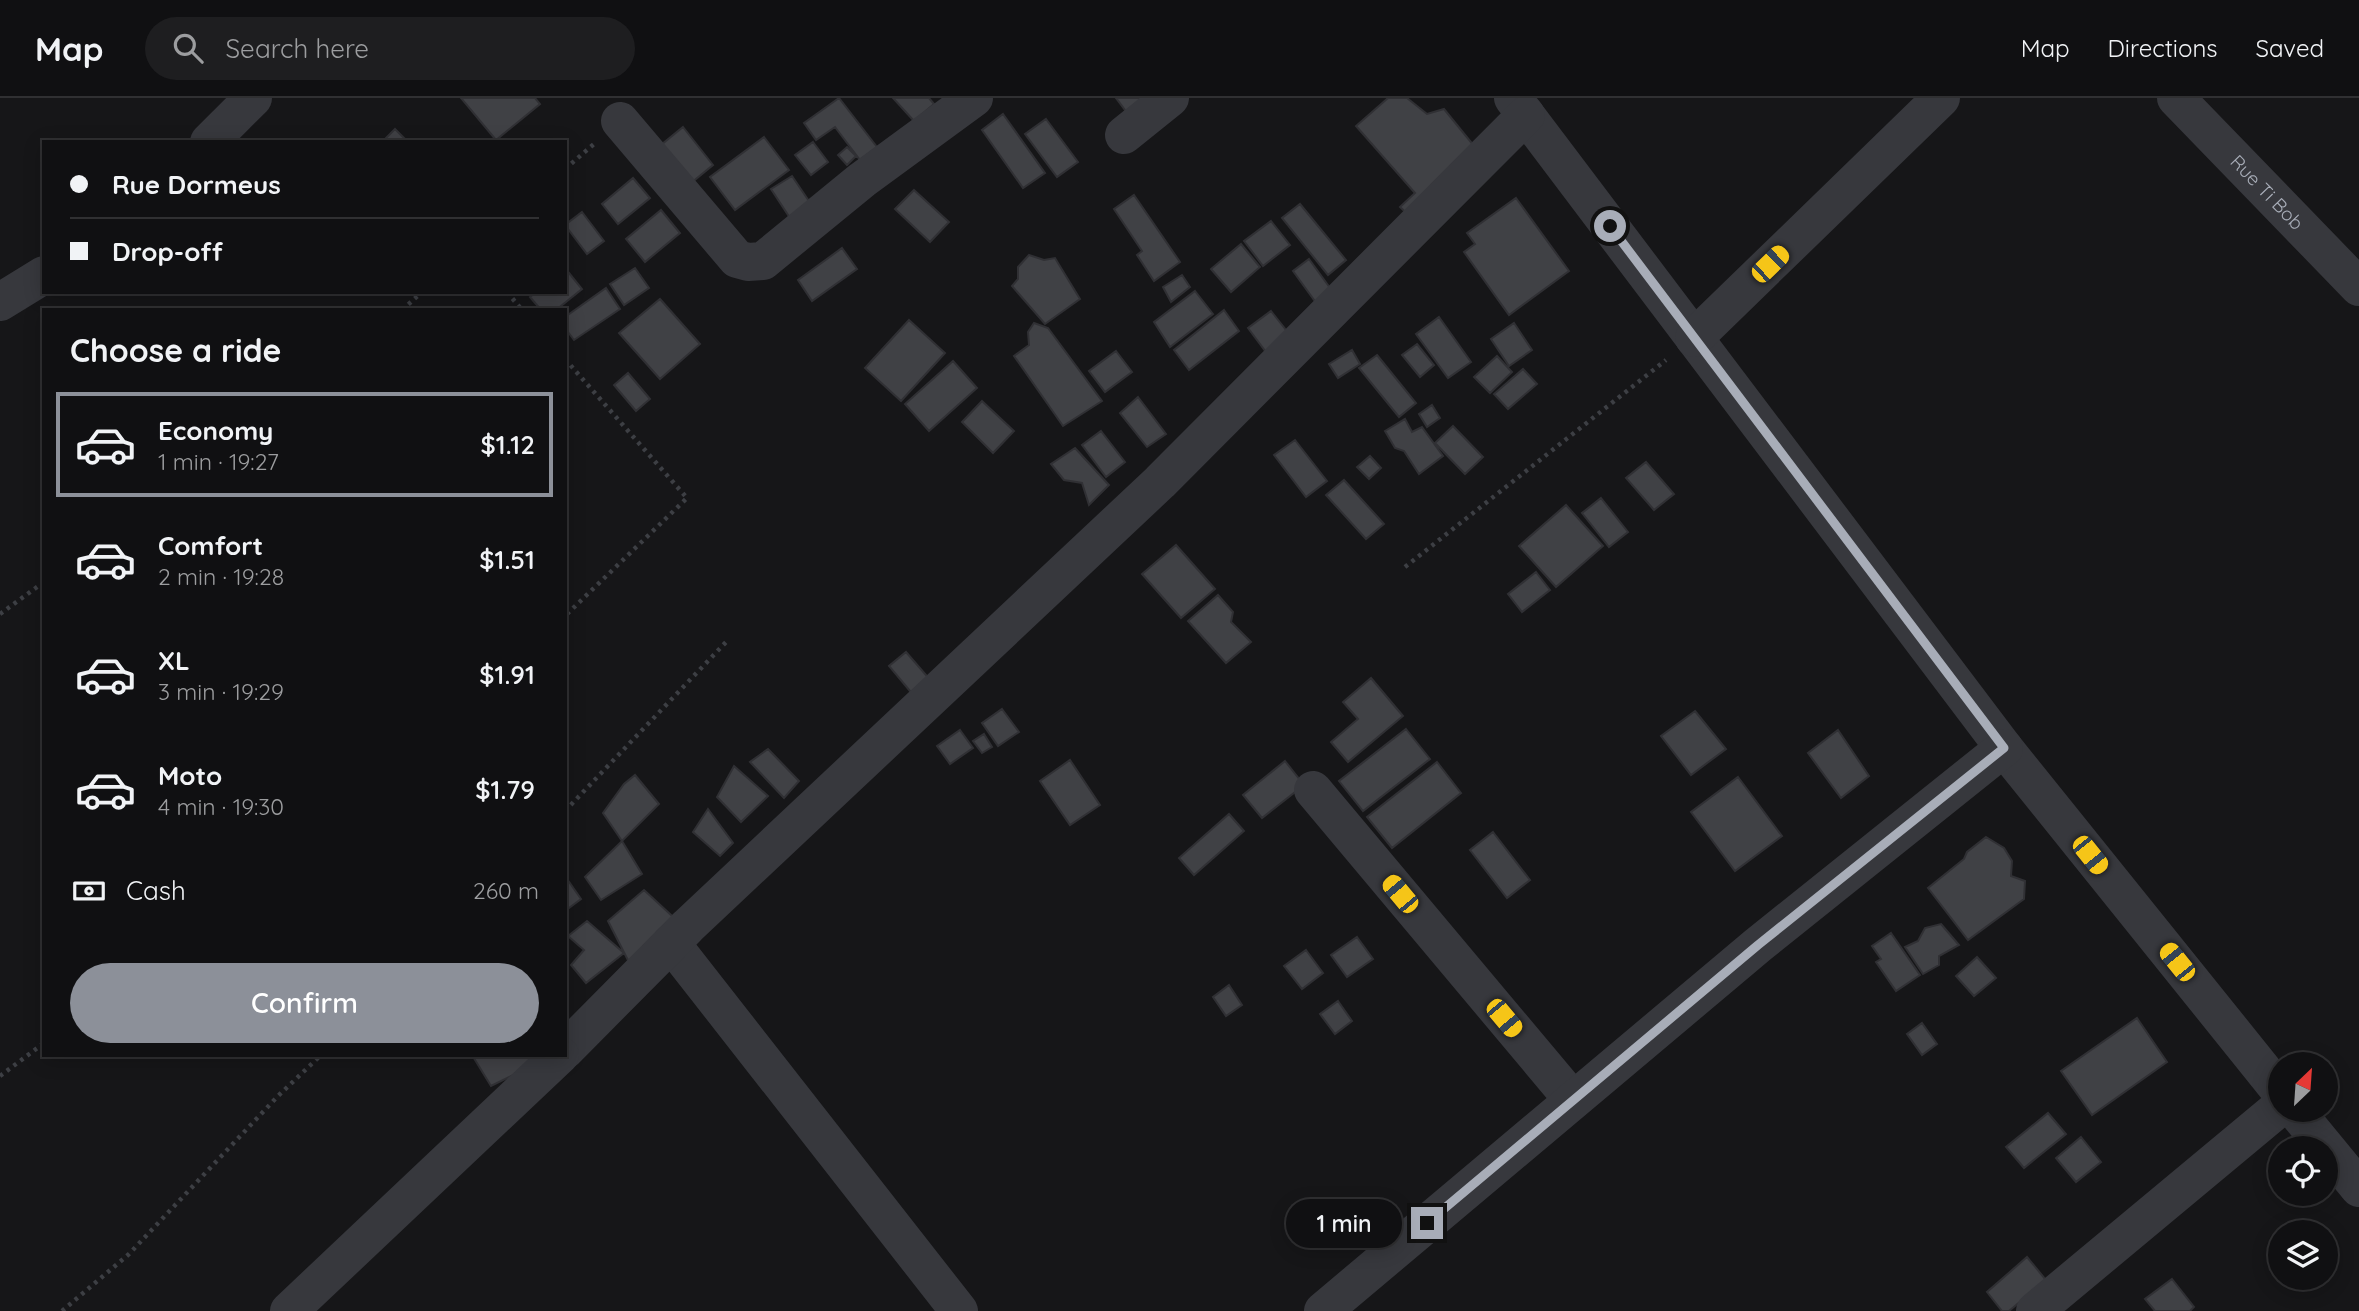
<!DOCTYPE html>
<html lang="en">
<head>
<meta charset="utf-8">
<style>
  :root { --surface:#101012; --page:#1e1e20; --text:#f1f3f6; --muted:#9c9d9f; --line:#303032; --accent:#8c9099 }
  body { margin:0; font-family:Quicksand,sans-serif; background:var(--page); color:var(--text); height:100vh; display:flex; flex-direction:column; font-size:26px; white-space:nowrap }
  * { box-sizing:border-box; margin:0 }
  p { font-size:23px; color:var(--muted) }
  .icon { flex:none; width:38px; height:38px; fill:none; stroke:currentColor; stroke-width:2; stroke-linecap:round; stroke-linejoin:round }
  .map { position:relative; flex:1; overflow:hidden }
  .side { position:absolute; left:42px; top:210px; width:525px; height:749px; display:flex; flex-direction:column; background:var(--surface); border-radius:0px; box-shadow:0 4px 18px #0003,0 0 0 2px var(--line) }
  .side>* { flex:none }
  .banner { position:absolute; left:42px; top:42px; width:525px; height:154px; border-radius:0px; box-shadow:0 4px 18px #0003,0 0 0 2px var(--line); display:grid; align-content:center; height:154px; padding:0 28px; background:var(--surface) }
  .needle { width:46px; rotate:25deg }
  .controls { position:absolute; left:2268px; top:954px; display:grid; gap:14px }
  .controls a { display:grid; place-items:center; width:70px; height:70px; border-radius:50%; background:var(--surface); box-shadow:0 4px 18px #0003,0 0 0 2px var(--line); font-size:35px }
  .end { position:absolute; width:32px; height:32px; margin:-16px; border:9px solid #a8adb8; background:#111; box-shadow:0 0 0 4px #111 }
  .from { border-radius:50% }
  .bubble { position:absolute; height:49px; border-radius:24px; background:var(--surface); box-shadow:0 4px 18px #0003,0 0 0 2px var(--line); font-size:23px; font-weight:600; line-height:49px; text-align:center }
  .car { position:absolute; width:21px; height:42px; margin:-21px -10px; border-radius:9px; box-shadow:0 0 5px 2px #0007; background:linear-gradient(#f5c518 24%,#345 0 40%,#f5c518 0 76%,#345 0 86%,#f5c518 0) }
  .banner b { display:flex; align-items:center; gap:24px; height:66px; font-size:26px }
  .banner b+b { border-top:2px solid var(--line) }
  .banner i { width:18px; height:18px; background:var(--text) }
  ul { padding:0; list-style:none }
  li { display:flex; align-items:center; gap:21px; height:105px; margin:0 14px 10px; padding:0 14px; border:4px solid transparent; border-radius:0px }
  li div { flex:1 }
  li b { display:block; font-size:26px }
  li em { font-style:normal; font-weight:600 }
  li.active { border-color:var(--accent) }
  li>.icon { width:63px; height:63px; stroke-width:1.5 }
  h2 { padding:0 28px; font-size:32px; line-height:84px }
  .pay { display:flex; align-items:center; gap:18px; height:77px; padding:0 28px; font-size:26px }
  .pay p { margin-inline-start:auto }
  .action { display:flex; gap:14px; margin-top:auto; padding:14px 28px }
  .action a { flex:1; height:80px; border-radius:42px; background:var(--accent); color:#fff; font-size:28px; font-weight:600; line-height:80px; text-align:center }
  header { display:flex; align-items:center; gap:42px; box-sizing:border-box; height:98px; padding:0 35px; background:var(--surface); border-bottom:2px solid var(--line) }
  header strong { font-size:33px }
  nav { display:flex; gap:38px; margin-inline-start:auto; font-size:24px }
  .search { width:490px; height:63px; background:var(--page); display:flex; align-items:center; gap:18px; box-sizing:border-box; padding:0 24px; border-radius:38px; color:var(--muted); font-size:26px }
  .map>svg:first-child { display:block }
  .building { fill:#404145; stroke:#303034; stroke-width:2 }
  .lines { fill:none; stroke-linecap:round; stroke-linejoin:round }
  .path { stroke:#3d3f44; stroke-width:4.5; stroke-dasharray:3.5 5; stroke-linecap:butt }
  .street { stroke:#37383d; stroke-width:38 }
  .route { stroke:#a8adb8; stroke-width:9 }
  .labels { text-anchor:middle; stroke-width:7; stroke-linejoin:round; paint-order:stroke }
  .street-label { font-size:19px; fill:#a8adb8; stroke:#111113 }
</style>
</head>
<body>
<header>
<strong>Map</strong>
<div class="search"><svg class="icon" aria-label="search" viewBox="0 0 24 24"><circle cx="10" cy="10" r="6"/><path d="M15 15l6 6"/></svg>Search here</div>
<nav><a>Map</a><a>Directions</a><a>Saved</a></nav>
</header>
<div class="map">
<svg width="2359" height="1213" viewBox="0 0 2359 1213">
  <rect width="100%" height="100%" fill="#161618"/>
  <path class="building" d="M461,0H535L540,6L496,42Z
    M839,0L877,49L860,62L835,29L816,42L804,25Z
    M893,0H929L934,6L914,23Z
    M1116,0H1159L1131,20Z
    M1388,0H1407L1427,16L1444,11L1479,54L1415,123L1400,109L1415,95L1356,28Z
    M1003,16L1045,75L1023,90L982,32Z
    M1046,21L1078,64L1057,79L1025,36Z
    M683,29L713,67L691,85L661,47Z
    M395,31L408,44H382Z
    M764,39L789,72L735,112L710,79Z
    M813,44L828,64L811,77L795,57Z
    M847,49L856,58L847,67L838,57Z
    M792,78L815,112L794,126L771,91Z
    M633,80L650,100L618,126L602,106Z
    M914,92L949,124L930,144L895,111Z
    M1134,97L1180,164L1154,183L1137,157L1142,153L1114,111Z
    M1516,100L1569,173L1509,217L1464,154L1475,146L1467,135Z
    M1300,106L1346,162L1328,177L1282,120Z
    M661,112L680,135L645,164L626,141Z
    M582,114L604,143L587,156L565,127Z
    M1271,123L1290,147L1263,168L1244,143Z
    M1241,146L1260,169L1231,194L1211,171Z
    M842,150L857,171L812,203L798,182Z
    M1029,157L1044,162L1055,160L1080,201L1045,226L1012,188L1018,181V169Z
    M1309,161L1333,194L1317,206L1293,173Z
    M565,170L582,191L556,212H541L530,199L536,194H565Z
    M635,170L649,190L624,207L610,186Z
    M1182,177L1190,189L1171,204L1163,189Z
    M606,190L620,211L574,242L565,230V219Z
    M1195,193L1213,216L1170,249L1154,224Z
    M660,201L700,246L660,281L619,235Z
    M1224,212L1239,233L1189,272L1174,252Z
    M1271,213L1290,237L1266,254L1248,230Z
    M1439,219L1471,264L1448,280L1416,236Z
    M909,222L945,255L901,303L865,270Z
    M1034,225L1048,230L1102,303L1063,328L1014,258L1029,247L1028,234Z
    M1514,225L1532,252L1509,268L1491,241Z
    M1417,246L1434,267L1420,279L1402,257Z
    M1352,252L1360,266L1338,280L1329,266Z
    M1116,253L1132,274L1105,294L1089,273Z
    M1377,257L1416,305L1399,319L1359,270Z
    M1497,258L1512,274L1490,295L1474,279Z
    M953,263L977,290L929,333L905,306Z
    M1523,271L1537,286L1508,311L1494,296Z
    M628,275L650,301L636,313L614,287Z
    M1138,299L1166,336L1147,349L1120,315Z
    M982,303L1014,333L993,355L962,324Z
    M1432,307L1440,320L1427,329L1419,316Z
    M1405,321L1412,334L1422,329L1443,358L1419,376L1404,353L1395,350L1385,333Z
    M1453,328L1483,359L1465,376L1435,345Z
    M1101,333L1125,364L1106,379L1082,347Z
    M1295,342L1327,383L1306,399L1274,357Z
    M1075,350L1109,387L1089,407L1082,385L1064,382L1051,366Z
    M1370,358L1381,370L1369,381L1357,369Z
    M1646,364L1674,396L1654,412L1626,380Z
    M1344,382L1384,426L1366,441L1326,397Z
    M1601,400L1628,434L1609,449L1582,415Z
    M1566,407L1603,448L1556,489L1519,448Z
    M1176,447L1215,491L1181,520L1142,476Z
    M1536,474L1550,492L1522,514L1508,496Z
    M1218,497L1233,514L1231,524L1251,544L1226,565L1188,523Z
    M906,554L933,585L915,599L889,568Z
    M1371,580L1403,618L1348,664L1331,644L1358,621L1343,604Z
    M1002,611L1019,634L998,648L982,625Z
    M1695,613L1726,651L1691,677L1661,638Z
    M1406,631L1430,661L1363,713L1339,683Z
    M960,632L973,650L950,666L937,648Z
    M1838,632L1869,678L1841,700L1808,655Z
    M984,636L992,649L982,655L973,643Z
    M768,651L799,683L784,700L750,664Z
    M1070,662L1100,707L1070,727L1040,683Z
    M1285,663L1304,687L1262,720L1243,697Z
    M1437,664L1461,695L1392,750L1367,719Z
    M734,668L768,698L741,724L717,699Z
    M635,677L659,706L622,743L603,715L624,686Z
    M1738,679L1782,738L1735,773L1691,714Z
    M708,711L733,745L720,758L693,734Z
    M1229,716L1244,733L1194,777L1179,760Z
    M1493,734L1530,782L1507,800L1470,752Z
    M1986,739L2004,750L2012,763L2011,778L2025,783L2024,801L1968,842L1928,790L1964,761L1967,754Z
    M622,743L642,776L601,802L585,779Z
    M565,778L581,801L565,813Z
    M644,792L683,828L634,874L608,823Z
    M587,823L624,855L586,885L571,867L584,852L568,838Z
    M1941,826L1959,847L1939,858V867L1923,876L1905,849L1918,843L1925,830Z
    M1891,835L1920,877L1896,893L1876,864L1881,861L1872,848Z
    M1357,839L1373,861L1347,879L1331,857Z
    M1306,852L1323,875L1302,891L1284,868Z
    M1977,859L1996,880L1974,898L1956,878Z
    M1229,887L1242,907L1226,918L1213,899Z
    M1338,903L1352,923L1335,936L1320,916Z
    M2137,920L2167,964L2092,1017L2061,973Z
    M1922,925L1937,946L1922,957L1907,936Z
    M472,957H540L544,962L491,988Z
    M2048,1015L2066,1036L2024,1070L2006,1049Z
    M2081,1039L2101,1064L2076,1084L2056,1060Z
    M2027,1159L2046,1182L2009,1213H2002L1987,1194Z
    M2172,1181L2194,1209L2190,1213H2155L2145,1201Z"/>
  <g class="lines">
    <path class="path" d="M565,71L594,46
      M507,194L522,212
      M402,212L422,194
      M565,261L687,400L565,518
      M1405,469L1666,262
      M0,516L44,484
      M565,713L728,542
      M0,978L44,945
      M62,1213L129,1156L278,998L321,957"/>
    <g class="street">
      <path d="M1513,0L2004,650L2280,993"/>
      <path id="s1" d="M2176,0L2359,189"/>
      <path d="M620,23L737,161L748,164L763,163L862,82L974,0"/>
      <path d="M1124,37L1170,0"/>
      <path d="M209,44L253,0"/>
      <path d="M0,204L44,177"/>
      <path d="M1694,240L1941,0"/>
      <path d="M1313,692L1573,1002"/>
      <path d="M671,845L959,1213"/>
      <path d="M565,952L688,828L1160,384L1526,17"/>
      <path d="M2295,1012L2359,1090"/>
      <path d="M289,1213L560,957"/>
      <path d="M1323,1213L1758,847L2004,650"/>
      <path d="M2035,1213L2280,1009"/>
    </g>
  </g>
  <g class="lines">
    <path class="route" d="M1427,1125L1758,847L2004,650L1610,128"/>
  </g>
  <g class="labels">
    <g class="street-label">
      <text dy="7" stroke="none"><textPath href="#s1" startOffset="131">Rue Ti Bob</textPath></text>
    </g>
  </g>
</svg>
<div class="controls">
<a><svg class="needle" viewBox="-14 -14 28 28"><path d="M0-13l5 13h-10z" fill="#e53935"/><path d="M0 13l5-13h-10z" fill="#9c9d9f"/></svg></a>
<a><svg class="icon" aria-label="locate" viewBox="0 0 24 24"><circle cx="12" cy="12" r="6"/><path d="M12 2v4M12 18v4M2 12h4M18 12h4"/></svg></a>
<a><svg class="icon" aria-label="layers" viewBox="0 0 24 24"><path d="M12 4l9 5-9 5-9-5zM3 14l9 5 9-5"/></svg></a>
</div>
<i class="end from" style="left:1610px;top:128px"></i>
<i class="end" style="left:1427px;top:1125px"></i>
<div class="bubble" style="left:1286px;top:1101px;width:116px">1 min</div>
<i class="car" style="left:1770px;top:166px;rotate:46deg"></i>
<i class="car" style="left:2090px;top:757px;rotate:141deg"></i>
<i class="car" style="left:1400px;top:796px;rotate:320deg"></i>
<i class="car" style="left:2177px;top:864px;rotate:321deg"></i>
<i class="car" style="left:1504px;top:920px;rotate:140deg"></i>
<div class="banner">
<b><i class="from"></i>Rue Dormeus</b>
<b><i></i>Drop-off</b>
</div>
<section class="side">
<h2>Choose a ride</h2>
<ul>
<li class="active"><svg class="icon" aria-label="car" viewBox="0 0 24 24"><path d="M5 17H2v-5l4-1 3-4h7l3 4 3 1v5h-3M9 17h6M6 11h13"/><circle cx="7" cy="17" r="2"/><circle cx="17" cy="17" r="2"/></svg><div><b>Economy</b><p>1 min · 19:27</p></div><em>$1.12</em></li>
<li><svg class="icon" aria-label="car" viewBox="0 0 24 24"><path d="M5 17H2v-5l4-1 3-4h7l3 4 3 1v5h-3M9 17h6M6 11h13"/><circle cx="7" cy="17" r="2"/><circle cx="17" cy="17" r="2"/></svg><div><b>Comfort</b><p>2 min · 19:28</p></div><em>$1.51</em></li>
<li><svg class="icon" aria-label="car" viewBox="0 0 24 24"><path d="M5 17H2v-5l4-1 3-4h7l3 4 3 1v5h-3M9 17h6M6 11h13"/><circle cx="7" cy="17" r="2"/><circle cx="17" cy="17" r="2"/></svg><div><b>XL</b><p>3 min · 19:29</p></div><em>$1.91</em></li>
<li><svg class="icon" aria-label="car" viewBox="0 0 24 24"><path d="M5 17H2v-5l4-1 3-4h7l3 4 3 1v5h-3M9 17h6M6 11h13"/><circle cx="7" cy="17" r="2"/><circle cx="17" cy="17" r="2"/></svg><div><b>Moto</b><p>4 min · 19:30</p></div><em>$1.79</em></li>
</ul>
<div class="pay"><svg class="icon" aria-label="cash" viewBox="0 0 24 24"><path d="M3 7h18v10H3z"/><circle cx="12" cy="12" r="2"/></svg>Cash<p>260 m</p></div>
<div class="action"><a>Confirm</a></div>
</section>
</div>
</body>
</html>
